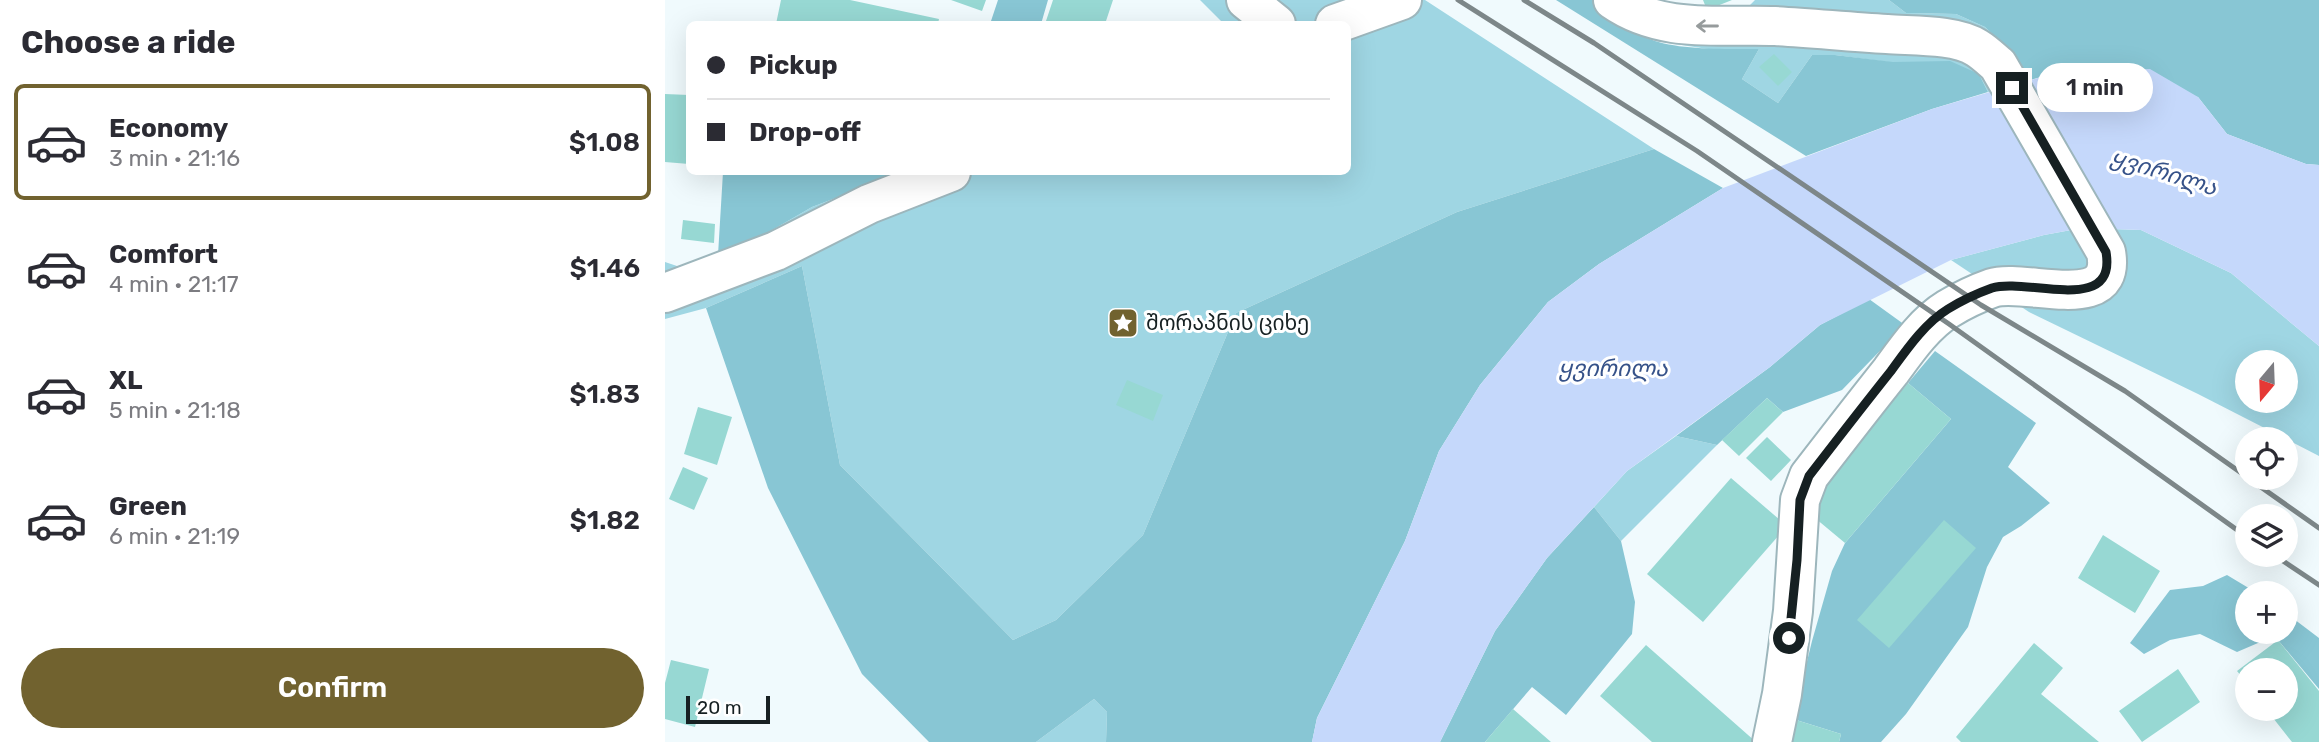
<!DOCTYPE html>
<html lang="en">
<head>
<meta charset="utf-8">
<style>
  :root { --surface:#fff; --page:#f2f2f3; --text:#2b2b33; --muted:#7c7c81; --line:#e1e1e2; --accent:#71622f }
  body { margin:0; font-family:Rubik,"Noto Sans Georgian",sans-serif; background:var(--page); color:var(--text); height:100vh; display:flex; flex-direction:column; font-size:26px; white-space:nowrap }
  * { box-sizing:border-box; margin:0 }
  p { font-size:23px; color:var(--muted) }
  .icon { flex:none; width:38px; height:38px; fill:none; stroke:currentColor; stroke-width:2; stroke-linecap:round; stroke-linejoin:round }
  .map { position:relative; flex:1; overflow:hidden }
  .sheet { display:flex; flex-direction:column; background:var(--surface); width:665px }
  .sheet>* { flex:none }
  .guide { position:absolute; left:21px; top:21px; width:665px; height:154px; border-radius:10px; box-shadow:0 7px 28px #0002; display:grid; align-content:center; height:154px; padding:0 21px; background:var(--surface) }
  .needle { width:46px; rotate:199deg }
  .fabs { position:absolute; left:1570px; top:350px; display:grid; gap:14px }
  .fabs a { display:grid; place-items:center; width:63px; height:63px; border-radius:50%; background:var(--surface); box-shadow:0 7px 28px #0002; font-size:35px }
  .scale { position:absolute; left:21px; bottom:18px; width:84px; box-sizing:border-box; padding-left:7px; border:4px solid #162022; border-top:0; font-size:19px; line-height:24px; white-space:nowrap; color:#162022; -webkit-text-stroke:5px #fff; paint-order:stroke }
  .end { position:absolute; width:32px; height:32px; margin:-16px; border:9px solid #162022; background:#fff; box-shadow:0 0 0 4px #fff }
  .from { border-radius:50% }
  .bubble { position:absolute; height:49px; border-radius:24px; background:var(--surface); box-shadow:0 7px 28px #0002; font-size:23px; font-weight:600; line-height:49px; text-align:center }
  .guide b { display:flex; align-items:center; gap:24px; height:66px; font-size:26px }
  .guide b+b { border-top:2px solid var(--line) }
  .guide i { width:18px; height:18px; background:var(--text) }
  ul { padding:0; list-style:none }
  li { display:flex; align-items:center; gap:21px; height:116px; margin:0 14px 10px; padding:0 7px; border:4px solid transparent; border-radius:10px }
  li div { flex:1 }
  li b { display:block; font-size:26px }
  li em { font-style:normal; font-weight:600 }
  li.active { border-color:var(--accent) }
  li>.icon { width:63px; height:63px; stroke-width:1.5 }
  h2 { padding:0 21px; font-size:32px; line-height:84px }
  .cta { display:flex; gap:14px; margin-top:auto; padding:14px 21px }
  .cta a { flex:1; height:80px; border-radius:42px; background:var(--accent); color:#fff; font-size:28px; font-weight:600; line-height:80px; text-align:center }
  main { display:flex; flex:1; min-height:0 }
  .map>svg:first-child { display:block }
  .green { fill:#9fd6e3; fill-rule:evenodd }
  .forest { fill:#88c6d4 }
  .water { fill:#c5d8fb }
  .building { fill:#97d8d3 }
  .lines { fill:none; stroke-linecap:round; stroke-linejoin:round }
  .minor-casing { stroke:#9db6bc; stroke-width:42 }
  .minor { stroke:#fff; stroke-width:38 }
  .rail { stroke:#7d8789; stroke-width:5 }
  .oneway { stroke:#969b9c }
  .route { stroke:#162022; stroke-width:9 }
  .labels { text-anchor:middle; stroke-width:6; stroke-linejoin:round; paint-order:stroke }
  .poi-label { font-size:21px; fill:#162022; stroke:#fff; text-anchor:start }
  .water-label { font-size:23px; font-style:italic; fill:#365289; stroke:#fff }
</style>
</head>
<body>
<main>
<section class="sheet">
<h2>Choose a ride</h2>
<ul>
<li class="active"><svg class="icon" aria-label="car" viewBox="0 0 24 24"><path d="M5 17H2v-5l4-1 3-4h7l3 4 3 1v5h-3M9 17h6M6 11h13"/><circle cx="7" cy="17" r="2"/><circle cx="17" cy="17" r="2"/></svg><div><b>Economy</b><p>3 min · 21:16</p></div><em>$1.08</em></li>
<li><svg class="icon" aria-label="car" viewBox="0 0 24 24"><path d="M5 17H2v-5l4-1 3-4h7l3 4 3 1v5h-3M9 17h6M6 11h13"/><circle cx="7" cy="17" r="2"/><circle cx="17" cy="17" r="2"/></svg><div><b>Comfort</b><p>4 min · 21:17</p></div><em>$1.46</em></li>
<li><svg class="icon" aria-label="car" viewBox="0 0 24 24"><path d="M5 17H2v-5l4-1 3-4h7l3 4 3 1v5h-3M9 17h6M6 11h13"/><circle cx="7" cy="17" r="2"/><circle cx="17" cy="17" r="2"/></svg><div><b>XL</b><p>5 min · 21:18</p></div><em>$1.83</em></li>
<li><svg class="icon" aria-label="car" viewBox="0 0 24 24"><path d="M5 17H2v-5l4-1 3-4h7l3 4 3 1v5h-3M9 17h6M6 11h13"/><circle cx="7" cy="17" r="2"/><circle cx="17" cy="17" r="2"/></svg><div><b>Green</b><p>6 min · 21:19</p></div><em>$1.82</em></li>
</ul>
<div class="cta"><a>Confirm</a></div>
</section>
<div class="map">
<svg width="1654" height="742" viewBox="0 0 1654 742">
  <rect width="100%" height="100%" fill="#f0fafd"/>
  <path class="green" d="M535,0H760L989,149L792,212L571,313L478,535L391,620L348,640L175,465L137,266L41,308L0,319V262L18,268L85,243L147,207L239,172H682V24H559Z
    M1090,0H1224L1241,13L1291,14L1320,27L1342,48L1362,81L1323,92L1314,74L1170,55H1147L1113,103L1077,79L1094,49H1043L990,41L950,18L995,5L1078,12Z
    M1417,228L1476,230L1566,273L1654,346V456L1533,394L1364,312L1286,260L1379,235ZM1582,362H1620V401H1582Z
    M1011,436L1052,445L956,541L929,507L962,471Z
    M429,699L442,712L441,742H371Z"/>
  <path class="forest" d="M333,0H383L376,24H325Z
    M891,0H931C948,17 968,33 990,41C1017,50 1065,49 1094,49L1077,79L1113,103L1147,55H1170L1228,62L1285,61L1314,74L1323,92L1267,109L1141,156Z
    M1224,0H1654V165L1641,164L1562,134L1533,97L1393,72L1362,81L1342,48L1320,27L1291,14L1241,13Z
    M989,149L1058,188L934,264L883,302L815,385L774,451L740,541L652,718L647,742H441L442,712L429,699L371,742H264L197,674L103,488L41,308L137,266L175,465L348,640L391,620L478,535L571,313L792,212Z
    M58,172H239L147,207L85,243L53,255Z
    M1204,299L1240,325L1177,390L1118,412L1102,398L1052,445L1011,436L1105,367L1155,325Z
    M1270,351L1371,423L1343,467L1385,503L1356,526L1338,537L1322,567L1303,627L1241,714L1216,742H1174L1176,734L1128,719L1147,641L1167,571L1180,543L1286,419L1243,383Z
    M929,507L956,541L970,602L967,634L901,715L867,687L820,742H775L830,631L882,558Z
    M1562,575L1592,593H1582V632H1620L1621,613L1654,638V689L1613,640L1593,643L1572,652L1535,634L1505,640L1479,654L1465,643L1505,590L1538,586Z"/>
  <path class="water" d="M1485,69L1533,97L1562,134L1641,164L1654,165V346L1566,273L1476,230L1417,228L1379,235L1286,260L1155,325L1105,367L962,471L882,558L830,631L775,742H647L652,718L740,541L774,451L815,385L883,302L934,264L1058,188L1267,109L1393,72Z"/>
  <path class="building" d="M116,0H185L274,19L273,24H111Z
    M286,0H321L317,11Z
    M388,0H448L440,24H380Z
    M1038,0H1067L1042,10Z
    M1109,54L1127,72L1113,86L1094,67Z
    M0,94L24,95V164L0,162Z
    M18,220L50,224L49,243L16,239Z
    M462,380L498,395L488,421L451,405Z
    M1243,383L1286,419L1180,543L1138,508Z
    M1102,398L1118,412L1074,456L1057,440Z
    M33,407L67,417L52,465L19,454Z
    M1102,437L1126,460L1106,481L1081,458Z
    M18,467L43,478L29,510L4,499Z
    M1066,478L1122,526L1038,622L982,574Z
    M1279,520L1311,548L1224,648L1192,620Z
    M1438,535L1495,571L1470,613L1413,578Z
    M1613,640L1654,691V742H1627L1601,709H1620V670H1582V683L1572,671Z
    M1369,643L1398,668L1376,694L1434,742H1296L1291,737Z
    M981,645L1091,742H987L935,696Z
    M6,660L44,669L30,727L0,719V683Z
    M1513,669L1535,702L1477,742L1454,711Z
    M848,709L886,742H820Z
    M1128,719L1176,734L1174,742H1121Z"/>
  <g class="lines">
    <g class="minor-casing">
      <path id="minor" d="M581,0L611,24
        M948,0C997,34 1053,24 1110,26C1147,28 1185,32 1222,34C1247,36 1291,34 1312,48C1320,53 1326,59 1333,65L1441,252C1453,316 1360,277 1327,288C1313,293 1296,301 1283,309C1260,323 1242,349 1226,371C1198,406 1171,441 1144,476L1135,500L1128,611L1117,694L1107,742
        M670,24L737,0
        M0,293L111,251L204,204L286,172"/>
    </g>
    <use href="#minor" class="minor"/>
    <path class="rail" d="M793,0L1032,151L1284,324L1582,537
      M859,0L929,43L1316,305L1460,391L1582,477
      M1583,478L1654,528
      M1609,555L1654,585"/>
  </g>
  <defs><path id="oneway-shaft" d="M-6 0H5M1.5-3L5.5 0L1.5 3" fill="none" stroke-width="1.6" stroke-linecap="round" stroke-linejoin="round" transform="scale(1.75)"/></defs>
  <use class="oneway" href="#oneway-shaft" transform="translate(1042 26) rotate(180)"/>
  <g class="lines">
    <path class="route" d="M1124,638L1132,560L1135,500L1144,476C1171,441 1198,406 1226,371C1242,349 1260,323 1283,309C1296,301 1313,293 1327,288C1361,277 1452,316 1441,252L1347,88"/>
  </g>
  <defs>
    <g id="sight-square" transform="scale(1.575)"><rect x="-9" y="-9" width="18" height="18" rx="4" fill="#71622f" stroke="#fff"/><path d="M0-6L1.8-2.2L6-1.7L2.9 1.2L3.7 5.4L0 3.3L-3.7 5.4L-2.9 1.2L-6-1.7L-1.8-2.2Z" fill="#fff"/></g>
  </defs>
  <g fill-rule="evenodd">
    <use href="#sight-square" x="458" y="323"/>
  </g>
  <g class="labels">
    <g class="poi-label">
      <text x="481" y="330">შორაპნის ციხე</text>
    </g>
    <g class="water-label">
      <text transform="translate(1499 172) rotate(17)" y="8">ყვირილა</text>
      <text x="948" y="376">ყვირილა</text>
    </g>
  </g>
</svg>
<div class="fabs">
<a><svg class="needle" viewBox="-14 -14 28 28"><path d="M0-13l5 13h-10z" fill="#e53935"/><path d="M0 13l5-13h-10z" fill="#7c7c81"/></svg></a>
<a><svg class="icon" aria-label="locate" viewBox="0 0 24 24"><circle cx="12" cy="12" r="6"/><path d="M12 2v4M12 18v4M2 12h4M18 12h4"/></svg></a>
<a><svg class="icon" aria-label="layers" viewBox="0 0 24 24"><path d="M12 4l9 5-9 5-9-5zM3 14l9 5 9-5"/></svg></a>
<a>+</a>
<a>−</a>
</div>
<div class="scale">20 m</div>
<i class="end from" style="left:1124px;top:638px"></i>
<i class="end" style="left:1347px;top:88px"></i>
<div class="bubble" style="left:1372px;top:63px;width:116px">1 min</div>
<div class="guide">
<b><i class="from"></i>Pickup</b>
<b><i></i>Drop-off</b>
</div>
</div>
</main>
</body>
</html>
